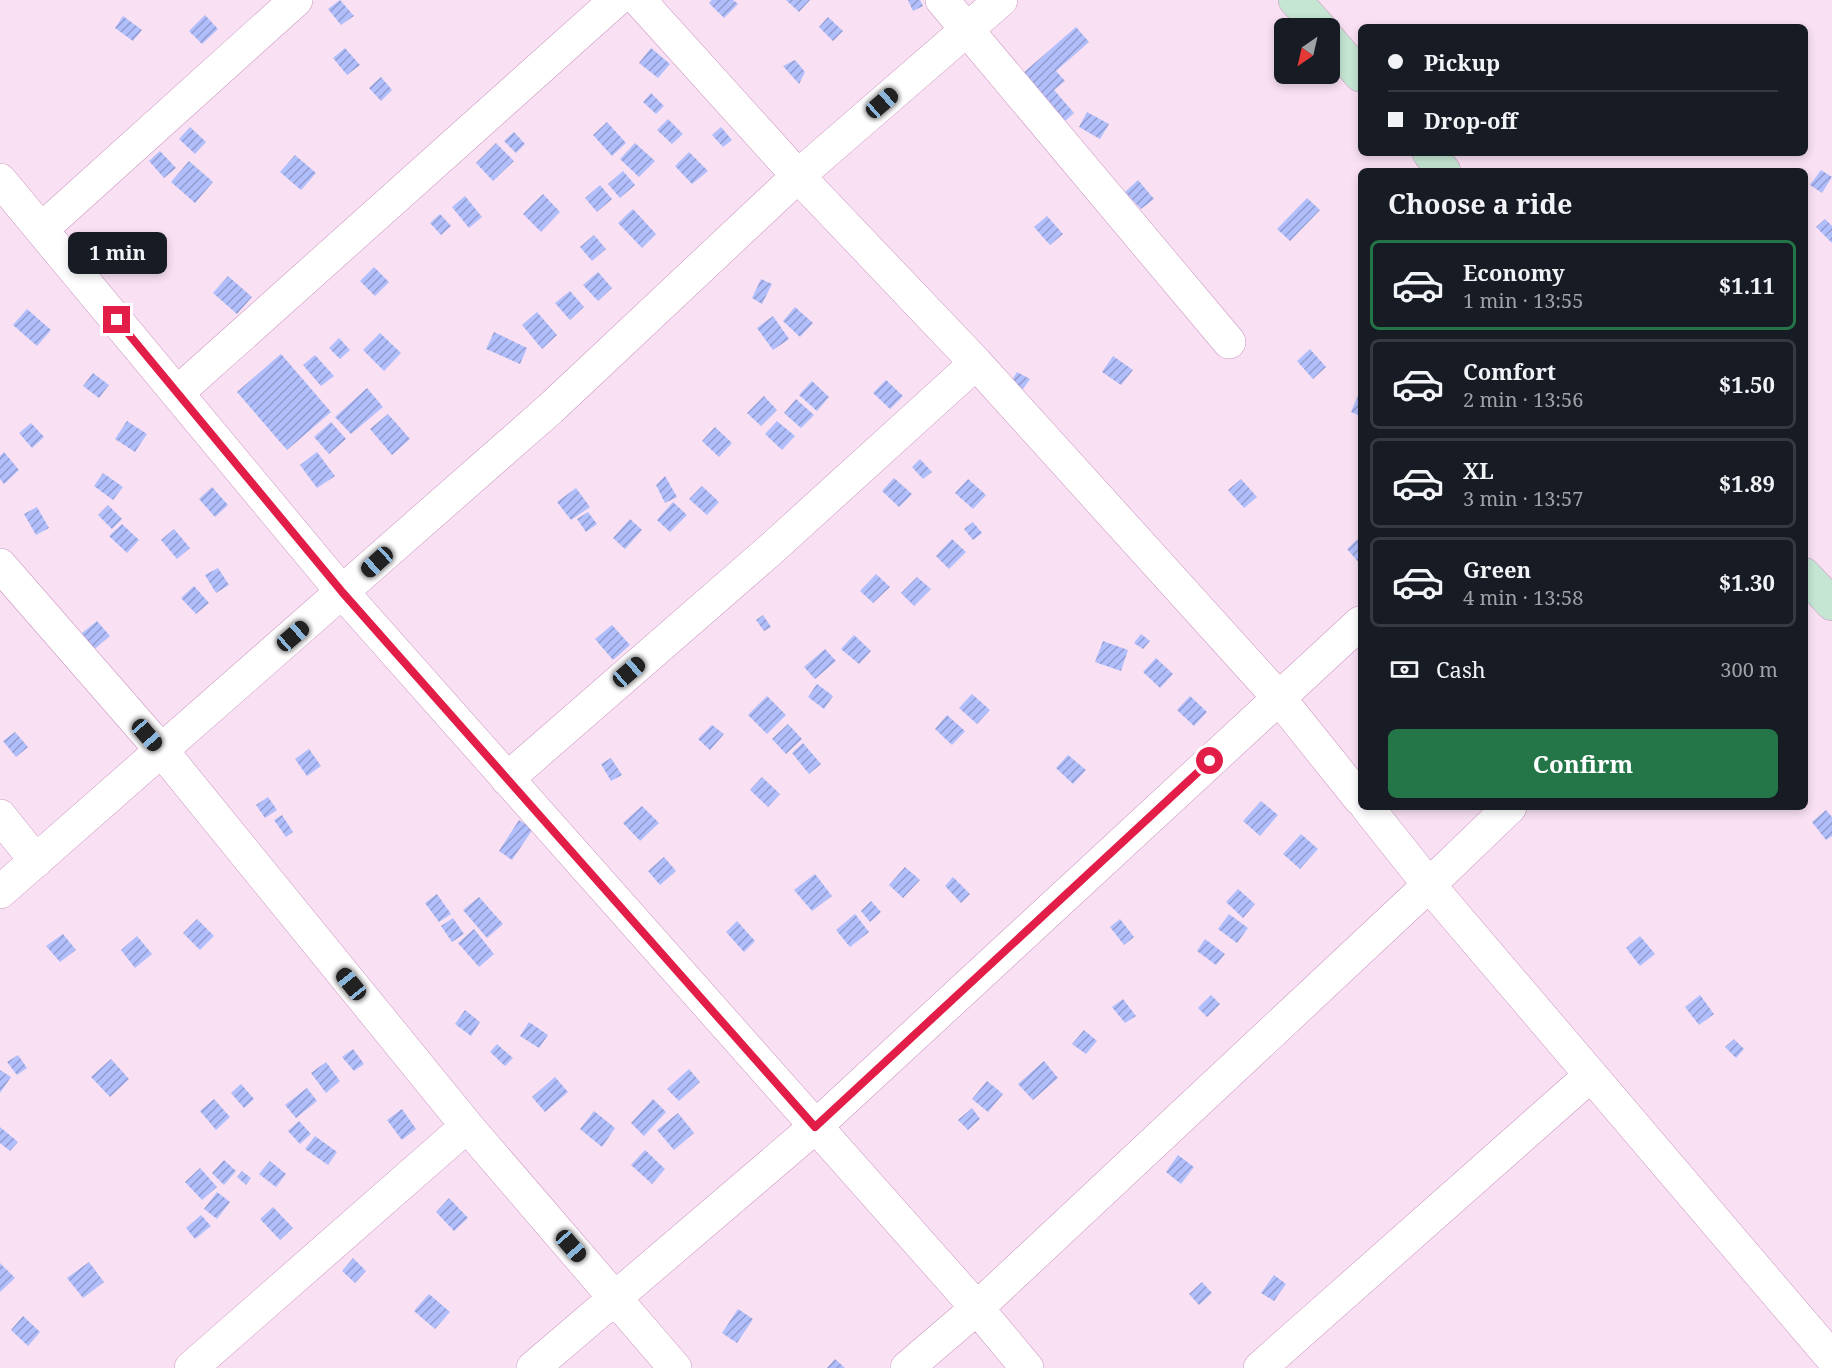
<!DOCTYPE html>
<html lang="en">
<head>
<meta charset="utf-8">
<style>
  :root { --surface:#171b24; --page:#242831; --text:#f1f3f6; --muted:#9ea1a6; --line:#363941; --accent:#247648 }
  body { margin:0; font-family:"Noto Serif",serif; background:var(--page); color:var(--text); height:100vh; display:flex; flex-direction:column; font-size:22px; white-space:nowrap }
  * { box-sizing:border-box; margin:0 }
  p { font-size:20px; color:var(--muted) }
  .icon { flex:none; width:33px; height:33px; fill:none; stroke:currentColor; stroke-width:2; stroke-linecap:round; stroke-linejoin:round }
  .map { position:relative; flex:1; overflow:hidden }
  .panel { position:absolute; left:1358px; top:168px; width:450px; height:642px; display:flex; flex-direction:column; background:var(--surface); border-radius:9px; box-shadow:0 3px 9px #0003 }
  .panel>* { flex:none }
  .hud { position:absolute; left:1358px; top:24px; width:450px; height:132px; border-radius:9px; box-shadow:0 3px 9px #0003; display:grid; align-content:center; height:132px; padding:0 30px; background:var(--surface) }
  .needle { width:39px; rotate:214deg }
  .controls { position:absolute; left:1274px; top:18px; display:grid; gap:12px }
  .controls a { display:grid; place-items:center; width:66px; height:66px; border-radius:9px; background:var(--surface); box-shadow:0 3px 9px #0003; font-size:30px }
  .end { position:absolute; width:27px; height:27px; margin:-14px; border:8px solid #e11d48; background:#fff; box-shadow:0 0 0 3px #fff }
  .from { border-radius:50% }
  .bubble { position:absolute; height:42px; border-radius:9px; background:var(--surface); box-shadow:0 3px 9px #0003; font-size:20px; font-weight:700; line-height:42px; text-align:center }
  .car { position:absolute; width:18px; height:36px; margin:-18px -9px; border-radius:8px; box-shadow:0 0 4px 2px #0007; background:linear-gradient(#222 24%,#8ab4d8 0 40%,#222 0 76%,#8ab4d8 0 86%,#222 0) }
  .hud b { display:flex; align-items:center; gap:21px; height:57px; font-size:22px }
  .hud b+b { border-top:2px solid var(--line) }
  .hud i { width:15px; height:15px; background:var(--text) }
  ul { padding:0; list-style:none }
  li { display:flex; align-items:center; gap:18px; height:90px; margin:0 12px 9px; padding:0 18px; border:3px solid var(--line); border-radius:9px }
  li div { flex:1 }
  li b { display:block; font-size:22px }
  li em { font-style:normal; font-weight:700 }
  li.selected { border-color:var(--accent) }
  li>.icon { width:54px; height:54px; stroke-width:1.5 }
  h2 { padding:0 30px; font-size:27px; line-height:72px }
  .pay { display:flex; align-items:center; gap:15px; height:66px; padding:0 30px; font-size:22px }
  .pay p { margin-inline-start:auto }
  .action { display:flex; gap:12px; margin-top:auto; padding:12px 30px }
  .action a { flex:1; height:69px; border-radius:9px; background:var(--accent); color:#fff; font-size:24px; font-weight:700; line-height:69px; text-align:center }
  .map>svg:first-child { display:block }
  .building { fill:url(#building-hatch) }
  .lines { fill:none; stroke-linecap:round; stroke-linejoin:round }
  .street-casing { stroke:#cc95c0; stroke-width:34 }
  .secondary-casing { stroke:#cc95c0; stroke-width:34 }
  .street { stroke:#fff; stroke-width:33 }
  .secondary { stroke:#c5e6d3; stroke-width:33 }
  .route { stroke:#e11d48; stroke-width:8 }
</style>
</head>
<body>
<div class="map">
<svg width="1832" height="1368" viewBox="0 0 1832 1368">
  <defs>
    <pattern id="building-hatch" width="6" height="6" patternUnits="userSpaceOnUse" patternTransform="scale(1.5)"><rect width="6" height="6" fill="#b0befb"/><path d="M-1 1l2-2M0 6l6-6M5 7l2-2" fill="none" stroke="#919bcd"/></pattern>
  </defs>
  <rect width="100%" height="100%" fill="#f9e1f3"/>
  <path class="building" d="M340,0L354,16L341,25L328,9Z
    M712,0H733L738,4L724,18L709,3Z
    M786,0H810L799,12Z
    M908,0H920L923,6L913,11Z
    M205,15L218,29L202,44L189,31Z
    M123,16L142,30L133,41L115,28Z
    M828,17L843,31L833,41L819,27Z
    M1076,27L1089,42L1056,71L1065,81L1054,90L1074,113L1064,122L1022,74Z
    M345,48L360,65L347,75L333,58Z
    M651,48L670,64L658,78L639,63Z
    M795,60L805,72L799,84L783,66Z
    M381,77L392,90L381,101L369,88Z
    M651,93L664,106L656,114L643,102Z
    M1087,112L1109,124L1100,139L1079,127Z
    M668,119L683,134L672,144L657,130Z
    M607,122L626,143L612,156L593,135Z
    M190,127L206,142L195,154L179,139Z
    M721,127L732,140L723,147L712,135Z
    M514,132L525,144L516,153L504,141Z
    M496,143L514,161L493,181L476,163Z
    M635,143L655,161L639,177L620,159Z
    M160,151L176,168L164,178L149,161Z
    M689,152L708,171L692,184L675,166Z
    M295,155L316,173L301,190L280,172Z
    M189,161L213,182L195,203L171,182Z
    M1821,170L1832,177L1822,193L1810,185Z
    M623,171L635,185L620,198L608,184Z
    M1138,180L1154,199L1141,209L1125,192Z
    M600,185L612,199L597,212L585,198Z
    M543,194L560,212L541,232L523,214Z
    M465,196L482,217L469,228L452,207Z
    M1307,198L1320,210L1290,241L1277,229Z
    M633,209L656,234L642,248L618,223Z
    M440,214L451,226L441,235L430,223Z
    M1047,216L1063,234L1050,245L1034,227Z
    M1825,219L1832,226V243L1816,227Z
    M594,235L606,249L592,261L580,247Z
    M374,267L389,282L375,296L360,281Z
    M598,272L612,288L598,301L583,285Z
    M228,276L252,297L237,314L213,293Z
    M761,279L772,284L762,304L752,298Z
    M570,291L584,307L570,320L555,303Z
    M795,307L813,323L800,337L783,321Z
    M27,309L51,330L37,346L13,325Z
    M537,312L557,335L542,349L522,325Z
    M773,316L789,339L773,350L757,328Z
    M494,332L527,348L520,364L486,349Z
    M380,333L401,353L384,371L363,350Z
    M339,338L350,350L340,359L329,348Z
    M1310,349L1326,367L1313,379L1297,361Z
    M281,354L331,412L287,450L237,392Z
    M315,355L334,376L321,386L303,365Z
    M1113,356L1133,370L1121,385L1102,372Z
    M1017,372L1030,379L1023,389L1011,382Z
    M93,373L109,385L99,398L83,386Z
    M886,380L903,396L890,409L873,393Z
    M812,381L829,397L817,411L799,395Z
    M367,388L383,407L351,434L335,417Z
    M1360,391V416L1351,412Z
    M764,396L777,410L761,426L747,413Z
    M796,399L814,415L801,428L784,413Z
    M388,414L410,439L392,455L370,429Z
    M127,421L147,434L135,452L115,439Z
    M777,421L795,436L782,450L765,434Z
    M331,422L346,439L329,454L314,437Z
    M31,423L44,437L32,448L19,433Z
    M715,427L732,443L719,457L702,441Z
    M4,452L19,470L4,484L0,479V456Z
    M317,452L335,476L317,488L300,465Z
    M920,459L932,472L923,479L912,467Z
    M103,473L123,487L113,500L94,486Z
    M665,476L677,497L665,503L656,485Z
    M894,478L912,494L899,507L882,491Z
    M968,479L986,495L973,509L955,493Z
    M1241,479L1257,497L1244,508L1228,490Z
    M702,486L719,502L707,515L689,499Z
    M212,487L228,505L215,517L199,499Z
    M576,488L590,507L571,520L557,502Z
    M673,502L687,515L670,532L657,520Z
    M108,505L122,519L112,529L98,515Z
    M37,507L49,528L36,535L24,514Z
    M588,512L597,524L586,532L577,519Z
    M630,519L642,530L625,549L613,538Z
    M973,522L982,533L973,540L964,529Z
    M122,524L139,540L127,553L109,536Z
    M174,529L190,548L177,559L161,540Z
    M1360,537V564L1347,549Z
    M952,539L966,552L949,569L936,556Z
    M218,568L229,585L216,593L205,575Z
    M876,574L890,587L873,603L860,591Z
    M917,577L931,589L914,606L901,593Z
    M194,586L209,603L196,614L181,598Z
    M763,615L771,627L764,631L756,620Z
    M97,621L110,636L90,653L77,637Z
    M612,625L630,645L613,660L595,639Z
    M1141,634L1150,641L1143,649L1134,643Z
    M854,635L871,651L859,664L841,649Z
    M1103,641L1128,650L1121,671L1095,662Z
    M825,649L836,661L815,679L804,667Z
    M1156,658L1173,674L1160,688L1143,672Z
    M817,684L833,696L824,709L808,697Z
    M972,694L990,710L977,724L959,708Z
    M767,696L786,715L767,734L748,715Z
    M1190,696L1207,712L1194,726L1177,710Z
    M947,715L965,731L952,745L935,729Z
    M788,724L802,739L786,754L772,739Z
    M712,725L724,734L710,750L698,739Z
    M15,732L28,747L16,757L3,741Z
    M803,743L821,764L809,774L792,753Z
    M309,749L321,766L307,776L295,759Z
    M1068,755L1086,770L1073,784L1056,768Z
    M611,758L622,775L611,781L601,764Z
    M762,777L780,794L768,807L750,790Z
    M268,797L277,810L265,818L256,805Z
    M1261,801L1278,815L1260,836L1243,821Z
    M642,806L659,823L640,841L623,823Z
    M1826,810L1832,817V836L1826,840L1812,822Z
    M282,815L293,832L286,837L274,820Z
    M519,820L533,829L512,860L499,851Z
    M1301,834L1318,849L1300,869L1283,854Z
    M664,857L676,871L660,885L648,871Z
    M905,867L920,880L903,898L889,885Z
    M815,874L832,896L812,911L794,890Z
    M953,877L970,894L961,903L945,886Z
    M1238,889L1255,904L1243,918L1226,902Z
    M437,894L451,914L439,922L425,903Z
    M479,897L503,924L487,938L463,910Z
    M871,901L881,912L870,922L861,911Z
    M855,914L869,932L850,947L836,930Z
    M1229,914L1248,928L1237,943L1218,929Z
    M453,918L464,934L452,942L441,926Z
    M197,919L214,936L200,950L183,933Z
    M1120,919L1134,937L1124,945L1110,927Z
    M737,921L755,941L744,952L726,932Z
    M474,929L494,954L479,967L458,943Z
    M63,934L76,950L60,962L46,946Z
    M137,936L152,954L135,968L121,950Z
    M1640,936L1655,954L1640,966L1626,948Z
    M1205,939L1225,954L1216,965L1197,951Z
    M1211,995L1220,1004L1207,1017L1198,1008Z
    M1700,995L1714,1014L1699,1025L1685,1007Z
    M1123,999L1136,1016L1125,1023L1112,1007Z
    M465,1010L480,1022L471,1036L455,1024Z
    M529,1022L548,1035L539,1048L520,1036Z
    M1084,1030L1097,1041L1086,1054L1072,1044Z
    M1734,1039L1744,1049L1736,1058L1725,1047Z
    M497,1044L513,1058L505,1066L490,1052Z
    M353,1049L364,1064L354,1071L342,1057Z
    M18,1055L27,1068L17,1075L7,1062Z
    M111,1059L129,1079L110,1097L91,1077Z
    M1044,1061L1058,1078L1033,1100L1018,1084Z
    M326,1062L340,1081L326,1093L311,1073Z
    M689,1069L700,1082L679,1101L667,1089Z
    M0,1070L11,1077L0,1093Z
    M555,1077L568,1092L545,1112L532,1097Z
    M987,1081L1003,1094L988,1112L972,1099Z
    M241,1084L254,1099L244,1108L231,1093Z
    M307,1088L317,1101L296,1118L285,1105Z
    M214,1099L230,1117L216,1130L200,1111Z
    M653,1099L666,1112L644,1136L631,1123Z
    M972,1108L980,1119L968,1130L958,1120Z
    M402,1109L416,1129L402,1140L387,1120Z
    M594,1111L615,1128L602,1147L580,1129Z
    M678,1113L694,1133L674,1150L657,1130Z
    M299,1121L311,1134L300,1144L288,1131Z
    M0,1127L18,1142L10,1151L0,1143Z
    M315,1136L337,1152L328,1165L305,1149Z
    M645,1150L665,1169L652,1184L631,1165Z
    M1178,1155L1194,1167L1181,1184L1166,1172Z
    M224,1160L236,1171L224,1185L212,1173Z
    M270,1161L286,1174L276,1187L259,1174Z
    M200,1168L217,1187L202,1200L185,1182Z
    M242,1171L251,1178L246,1185L237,1177Z
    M217,1192L230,1202L217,1219L204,1209Z
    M449,1198L468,1218L454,1231L436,1212Z
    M273,1207L293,1228L280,1240L260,1219Z
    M201,1215L211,1226L195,1239L186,1228Z
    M353,1258L366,1271L355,1283L342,1271Z
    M89,1262L104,1282L83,1298L67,1278Z
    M0,1263L15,1278L0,1292Z
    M1274,1275L1286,1284L1274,1301L1261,1293Z
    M1202,1282L1212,1293L1199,1305L1189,1294Z
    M429,1294L450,1312L435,1329L414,1311Z
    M738,1309L753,1319L737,1343L722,1333Z
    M23,1316L40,1332L28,1346L11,1330Z
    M835,1359L845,1368H827Z"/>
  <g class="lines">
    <g class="street-casing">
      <path id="street" d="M639,0L798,176L976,363L1279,698L1360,799
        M942,0L1229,342
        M0,180L343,593L977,1308L1027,1368
        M42,229L296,0
        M177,393L616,0
        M0,565L162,751L467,1126L675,1368
        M507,779L769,551L976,363
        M1367,807L1429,885L1832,1358
        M0,816L36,861
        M0,892L550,409L798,176L1001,0
        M191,1368L467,1126
        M533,1368L815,1127L1360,623
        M907,1368L977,1308L1429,885L1510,807
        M1260,1368L1591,1075"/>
    </g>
    <g class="secondary-casing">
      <path id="secondary" d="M1295,0L1320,28
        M1329,39L1360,75
        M1429,153L1444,171
        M1804,574L1832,604"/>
    </g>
    <use href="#street" class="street"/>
    <use href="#secondary" class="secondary"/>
  </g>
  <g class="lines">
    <path class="route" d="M117,320L343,593L815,1127L1210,761"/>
  </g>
</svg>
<div class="controls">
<a><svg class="needle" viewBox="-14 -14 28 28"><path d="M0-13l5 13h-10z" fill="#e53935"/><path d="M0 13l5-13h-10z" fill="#9ea1a6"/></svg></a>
</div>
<i class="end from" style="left:1210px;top:761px"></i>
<i class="end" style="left:117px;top:320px"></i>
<div class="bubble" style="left:68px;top:232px;width:99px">1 min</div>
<i class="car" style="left:882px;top:103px;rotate:49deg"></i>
<i class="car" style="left:377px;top:562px;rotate:228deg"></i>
<i class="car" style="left:293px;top:636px;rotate:49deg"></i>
<i class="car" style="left:629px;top:672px;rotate:49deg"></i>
<i class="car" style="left:147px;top:735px;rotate:139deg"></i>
<i class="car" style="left:351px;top:984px;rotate:321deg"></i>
<i class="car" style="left:571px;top:1246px;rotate:139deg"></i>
<div class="hud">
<b><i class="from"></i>Pickup</b>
<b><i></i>Drop-off</b>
</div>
<section class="panel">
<h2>Choose a ride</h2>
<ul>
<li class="selected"><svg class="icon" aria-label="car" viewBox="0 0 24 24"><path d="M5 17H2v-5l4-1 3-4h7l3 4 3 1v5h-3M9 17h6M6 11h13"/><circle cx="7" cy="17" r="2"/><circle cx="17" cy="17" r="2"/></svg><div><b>Economy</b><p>1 min · 13:55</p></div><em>$1.11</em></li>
<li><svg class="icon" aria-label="car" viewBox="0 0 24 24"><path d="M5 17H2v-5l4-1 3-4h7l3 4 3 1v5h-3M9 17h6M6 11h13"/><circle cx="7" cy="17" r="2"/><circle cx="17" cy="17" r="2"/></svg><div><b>Comfort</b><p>2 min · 13:56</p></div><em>$1.50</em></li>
<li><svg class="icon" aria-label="car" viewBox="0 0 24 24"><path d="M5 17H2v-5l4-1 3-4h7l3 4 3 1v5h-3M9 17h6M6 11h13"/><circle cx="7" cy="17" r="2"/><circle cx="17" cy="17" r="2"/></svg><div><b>XL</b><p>3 min · 13:57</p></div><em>$1.89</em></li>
<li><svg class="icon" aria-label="car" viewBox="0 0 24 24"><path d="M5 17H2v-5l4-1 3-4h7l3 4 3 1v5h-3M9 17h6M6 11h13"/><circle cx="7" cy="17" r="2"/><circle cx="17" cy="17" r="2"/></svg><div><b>Green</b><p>4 min · 13:58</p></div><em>$1.30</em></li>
</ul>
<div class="pay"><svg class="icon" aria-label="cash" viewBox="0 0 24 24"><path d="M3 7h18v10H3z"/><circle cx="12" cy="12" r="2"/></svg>Cash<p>300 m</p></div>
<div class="action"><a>Confirm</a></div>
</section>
</div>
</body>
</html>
